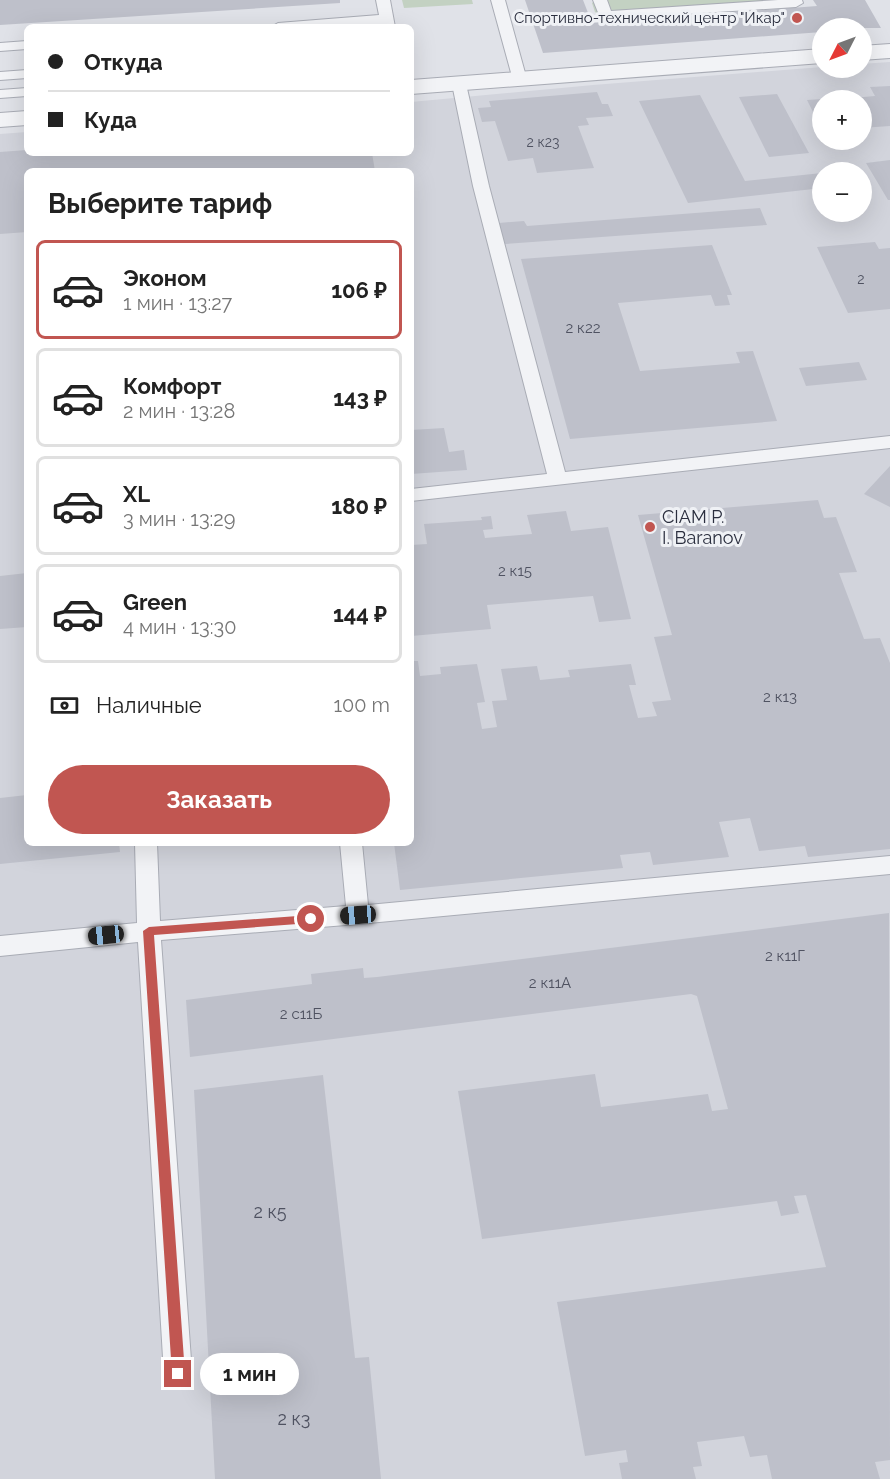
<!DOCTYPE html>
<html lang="ru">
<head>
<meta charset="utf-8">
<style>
  :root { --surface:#fff; --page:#f2f2f2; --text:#222; --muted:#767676; --line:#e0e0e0; --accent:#c15651 }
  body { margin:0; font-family:Raleway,sans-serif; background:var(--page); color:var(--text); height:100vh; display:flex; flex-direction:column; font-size:22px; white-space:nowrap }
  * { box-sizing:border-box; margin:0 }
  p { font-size:20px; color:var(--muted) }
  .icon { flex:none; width:33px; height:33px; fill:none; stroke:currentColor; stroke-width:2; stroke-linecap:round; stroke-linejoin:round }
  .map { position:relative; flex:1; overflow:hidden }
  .panel { position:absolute; left:24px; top:168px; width:390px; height:678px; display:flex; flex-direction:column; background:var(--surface); border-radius:9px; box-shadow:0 6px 24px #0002 }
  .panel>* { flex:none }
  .banner { position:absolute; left:24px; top:24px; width:390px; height:132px; border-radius:9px; box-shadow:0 6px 24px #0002; display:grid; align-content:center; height:132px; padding:0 24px; background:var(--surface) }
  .needle { width:39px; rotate:228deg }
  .fabs { position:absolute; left:812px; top:18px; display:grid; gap:12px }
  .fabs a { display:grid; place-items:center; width:60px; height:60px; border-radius:50%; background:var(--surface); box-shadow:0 6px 24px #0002; font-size:30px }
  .end { position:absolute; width:27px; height:27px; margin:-14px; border:8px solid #c15651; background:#fff; box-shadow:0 0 0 3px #fff }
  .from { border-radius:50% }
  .bubble { position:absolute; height:42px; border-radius:21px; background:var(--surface); box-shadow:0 6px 24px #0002; font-size:20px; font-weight:700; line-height:42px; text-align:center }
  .car { position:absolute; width:18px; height:36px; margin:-18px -9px; border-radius:8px; box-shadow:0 0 4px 2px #0007; background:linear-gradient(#222 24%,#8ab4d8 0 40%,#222 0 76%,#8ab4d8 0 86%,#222 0) }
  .banner b { display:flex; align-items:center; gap:21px; height:57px; font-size:22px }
  .banner b+b { border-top:2px solid var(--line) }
  .banner i { width:15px; height:15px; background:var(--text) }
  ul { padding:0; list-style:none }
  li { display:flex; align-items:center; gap:18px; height:99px; margin:0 12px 9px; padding:0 12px; border:3px solid var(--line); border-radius:9px }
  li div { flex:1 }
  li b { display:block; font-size:22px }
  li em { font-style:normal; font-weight:700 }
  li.current { border-color:var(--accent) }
  li>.icon { width:54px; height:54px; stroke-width:1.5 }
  h2 { padding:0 24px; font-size:27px; line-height:72px }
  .pay { display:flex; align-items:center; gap:15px; height:66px; padding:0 24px; font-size:22px }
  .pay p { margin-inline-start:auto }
  .button { display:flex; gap:12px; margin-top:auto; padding:12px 24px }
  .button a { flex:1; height:69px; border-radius:36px; background:var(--accent); color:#fff; font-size:24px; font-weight:700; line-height:69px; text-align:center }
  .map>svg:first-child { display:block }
  .built { fill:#d2d4dc; fill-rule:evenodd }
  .green { fill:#c3d1c2 }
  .building { fill:#bec0ca }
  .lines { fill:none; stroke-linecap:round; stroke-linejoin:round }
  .lane-casing { stroke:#a9acb5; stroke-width:2 }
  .street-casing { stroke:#a9acb5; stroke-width:2 }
  .lane { fill:#f2f3f6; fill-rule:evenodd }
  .street { fill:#f2f3f6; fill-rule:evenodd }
  .route { fill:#c15651 }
  .poi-dot { fill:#c15651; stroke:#eff1f5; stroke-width:2 }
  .labels { text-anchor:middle; stroke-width:6; stroke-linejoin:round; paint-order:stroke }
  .far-number-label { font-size:14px; fill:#4f5261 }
  .far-poi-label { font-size:15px; fill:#2a2e3e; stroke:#eff1f5; text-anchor:end }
  .number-label { font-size:15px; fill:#4f5261 }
  .poi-label { font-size:18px; fill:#2a2e3e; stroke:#eff1f5; text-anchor:start }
  .near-number-label { font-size:18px; fill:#4f5261 }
</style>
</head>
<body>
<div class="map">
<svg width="890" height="1479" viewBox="0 0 890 1479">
  <rect width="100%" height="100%" fill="#e0e2e8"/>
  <path class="built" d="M890,62V1479H0V134L27,132V153H411V102L593,85L822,67L861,68V64ZM822,100H861V140H822ZM27,171H411V843H27ZM822,172H861V212H822Z"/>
  <path class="green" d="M402,0H472L473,4L404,8Z
    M595,0H789L652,14C636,18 609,23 595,12L592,3Z"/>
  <path class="building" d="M0,0H340V3L0,25Z
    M525,0H583L592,23L817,6L813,0H865L881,28H822V32L543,53Z
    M890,86V126L861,128V100H830L875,96L870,87Z
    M597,92L602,104H608L613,116L586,118L589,125L578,126L594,168L537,173L533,158L508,161L495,121L482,122L478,108L491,107L489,101Z
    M777,94L809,153L769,157L739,97Z
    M700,95L745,181L822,173V188L688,203L639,101Z
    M822,99V119L817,120L807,100Z
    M27,150V153L59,155L372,153L375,171H27V232L0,234V152Z
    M890,160V200H888L866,163Z
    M760,208L767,225L505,244L499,223L524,221L527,226Z
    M875,242L879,249L890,248V309L848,313L817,247Z
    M712,245L732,295H727L730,305L715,306L711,295L618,303L640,371L740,363L736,352L753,351L777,421L570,439L521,259Z
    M859,362L867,380L806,386L799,368Z
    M444,428L449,452L464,450L467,470L411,474V430Z
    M890,466V507L864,494Z
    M818,500L824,518L836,517L857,572L839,573L864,639L880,638L890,663V849L808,857L805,846L759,851L750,818L719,822L729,857L653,865L650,852L620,855L623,868L400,890L394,843H411V661H418L420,676L441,674L440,667L477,664L485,702L477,703L482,729L497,727L492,701L507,700L501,669L537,666L540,680L570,677L568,670L631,664L636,685H629L638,718L657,716L652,702L671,700L654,637L672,635L638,515Z
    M566,511L571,531L608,527L631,619L599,622L593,596L487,605L491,629L411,636V545L427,544L424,524L482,520L481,517L491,516L493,529L483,530L485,538L532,534L527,515Z
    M27,573V627L0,629V576Z
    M27,795V843H119L120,852L0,864V798Z
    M889,913L890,1460L875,1462L880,1479H772L767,1455L750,1457L744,1436L697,1442L702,1466L693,1467L696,1479H622L619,1463L628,1462L626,1450L585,1456L557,1302L826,1267L806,1195L794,1196L799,1213L781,1216L777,1201L482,1239L458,1091L595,1074L601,1107L708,1094L712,1111L728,1109L697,996L691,994L190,1057L186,1000L312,984L311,974L363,968L364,978L377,977Z
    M323,1075L355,1358L369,1357L381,1479H215L194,1090Z"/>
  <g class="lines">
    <g class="lane-casing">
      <path id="lane" d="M376,0H390L395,27H381L380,24L334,27H271L278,23L379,15Z
        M491,0H505L527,80L525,83H515L513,80Z
        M593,0H607L611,11L778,0H802L803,3L796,7L606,19L599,15Z
        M27,41V49L0,51V43Z
        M27,70V78L0,80V72Z
        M459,80L466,84L489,186L565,472L890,436V448L411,501V489L547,474L473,186L452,84Z
        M27,88V96L0,98V90Z
        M135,843H157L160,921L346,906L340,843H362L368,905L890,856V874L358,924L161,940L192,1374L188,1384L178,1388L168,1384L164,1374L138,942L0,956V936L137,923Z"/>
    </g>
    <g class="street-casing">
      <path id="street" d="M890,44V58L861,60V46Z
        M822,49V63L411,94V80Z
        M27,111V125L0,127V113Z"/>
    </g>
    <use href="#lane" class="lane"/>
    <use href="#street" class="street"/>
  </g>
  <path class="route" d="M311,915L317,919L311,923L154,935L185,1374L183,1378L178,1380L174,1378L172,1374L143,931L149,927Z"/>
  <g class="poi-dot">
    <circle cx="797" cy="18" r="6"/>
    <circle cx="650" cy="527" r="6"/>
  </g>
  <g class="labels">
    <g class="far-number-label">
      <text x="543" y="147">2 к23</text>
      <text x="861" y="284">2</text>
    </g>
    <g class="far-poi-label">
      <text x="785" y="23">Спортивно-технический центр "Икар"</text>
    </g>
    <g class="number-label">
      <text x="583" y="333">2 к22</text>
      <text x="515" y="576">2 к15</text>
      <text x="780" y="702">2 к13</text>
      <text x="785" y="961">2 к11Г</text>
      <text x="550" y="988">2 к11А</text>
      <text x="301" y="1019">2 с11Б</text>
    </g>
    <g class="poi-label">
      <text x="662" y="523">CIAM P.<tspan x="662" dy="21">I. Baranov</tspan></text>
    </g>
    <g class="near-number-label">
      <text x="270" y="1218">2 к5</text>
      <text x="294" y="1425">2 к3</text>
    </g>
  </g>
</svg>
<div class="fabs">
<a><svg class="needle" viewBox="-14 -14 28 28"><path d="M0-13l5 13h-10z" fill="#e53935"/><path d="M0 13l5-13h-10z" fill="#767676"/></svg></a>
<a>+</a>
<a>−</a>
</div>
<i class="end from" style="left:311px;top:919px"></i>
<i class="end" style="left:178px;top:1374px"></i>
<div class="bubble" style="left:200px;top:1353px;width:99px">1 мин</div>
<i class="car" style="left:358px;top:915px;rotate:266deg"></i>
<i class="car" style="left:106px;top:935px;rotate:264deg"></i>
<div class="banner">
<b><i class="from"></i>Откуда</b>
<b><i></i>Куда</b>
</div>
<section class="panel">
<h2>Выберите тариф</h2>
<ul>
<li class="current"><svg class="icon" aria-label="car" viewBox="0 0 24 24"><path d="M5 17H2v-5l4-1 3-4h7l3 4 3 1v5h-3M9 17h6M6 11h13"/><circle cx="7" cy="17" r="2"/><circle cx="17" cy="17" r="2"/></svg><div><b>Эконом</b><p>1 мин · 13:27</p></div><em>106 ₽</em></li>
<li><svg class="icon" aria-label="car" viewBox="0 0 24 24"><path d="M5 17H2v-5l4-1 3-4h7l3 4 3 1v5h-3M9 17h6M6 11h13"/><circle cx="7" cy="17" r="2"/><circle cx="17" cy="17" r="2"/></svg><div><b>Комфорт</b><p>2 мин · 13:28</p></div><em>143 ₽</em></li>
<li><svg class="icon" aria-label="car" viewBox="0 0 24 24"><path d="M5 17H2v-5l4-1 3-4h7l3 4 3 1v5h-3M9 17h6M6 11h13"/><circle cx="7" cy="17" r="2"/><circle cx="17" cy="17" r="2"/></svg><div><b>XL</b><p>3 мин · 13:29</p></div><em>180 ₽</em></li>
<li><svg class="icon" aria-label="car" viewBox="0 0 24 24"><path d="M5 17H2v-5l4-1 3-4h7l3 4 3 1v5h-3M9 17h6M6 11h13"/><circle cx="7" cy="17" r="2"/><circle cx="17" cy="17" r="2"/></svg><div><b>Green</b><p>4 мин · 13:30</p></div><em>144 ₽</em></li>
</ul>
<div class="pay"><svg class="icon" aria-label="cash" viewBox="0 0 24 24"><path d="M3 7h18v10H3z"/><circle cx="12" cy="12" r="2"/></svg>Наличные<p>100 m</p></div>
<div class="button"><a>Заказать</a></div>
</section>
</div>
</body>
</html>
